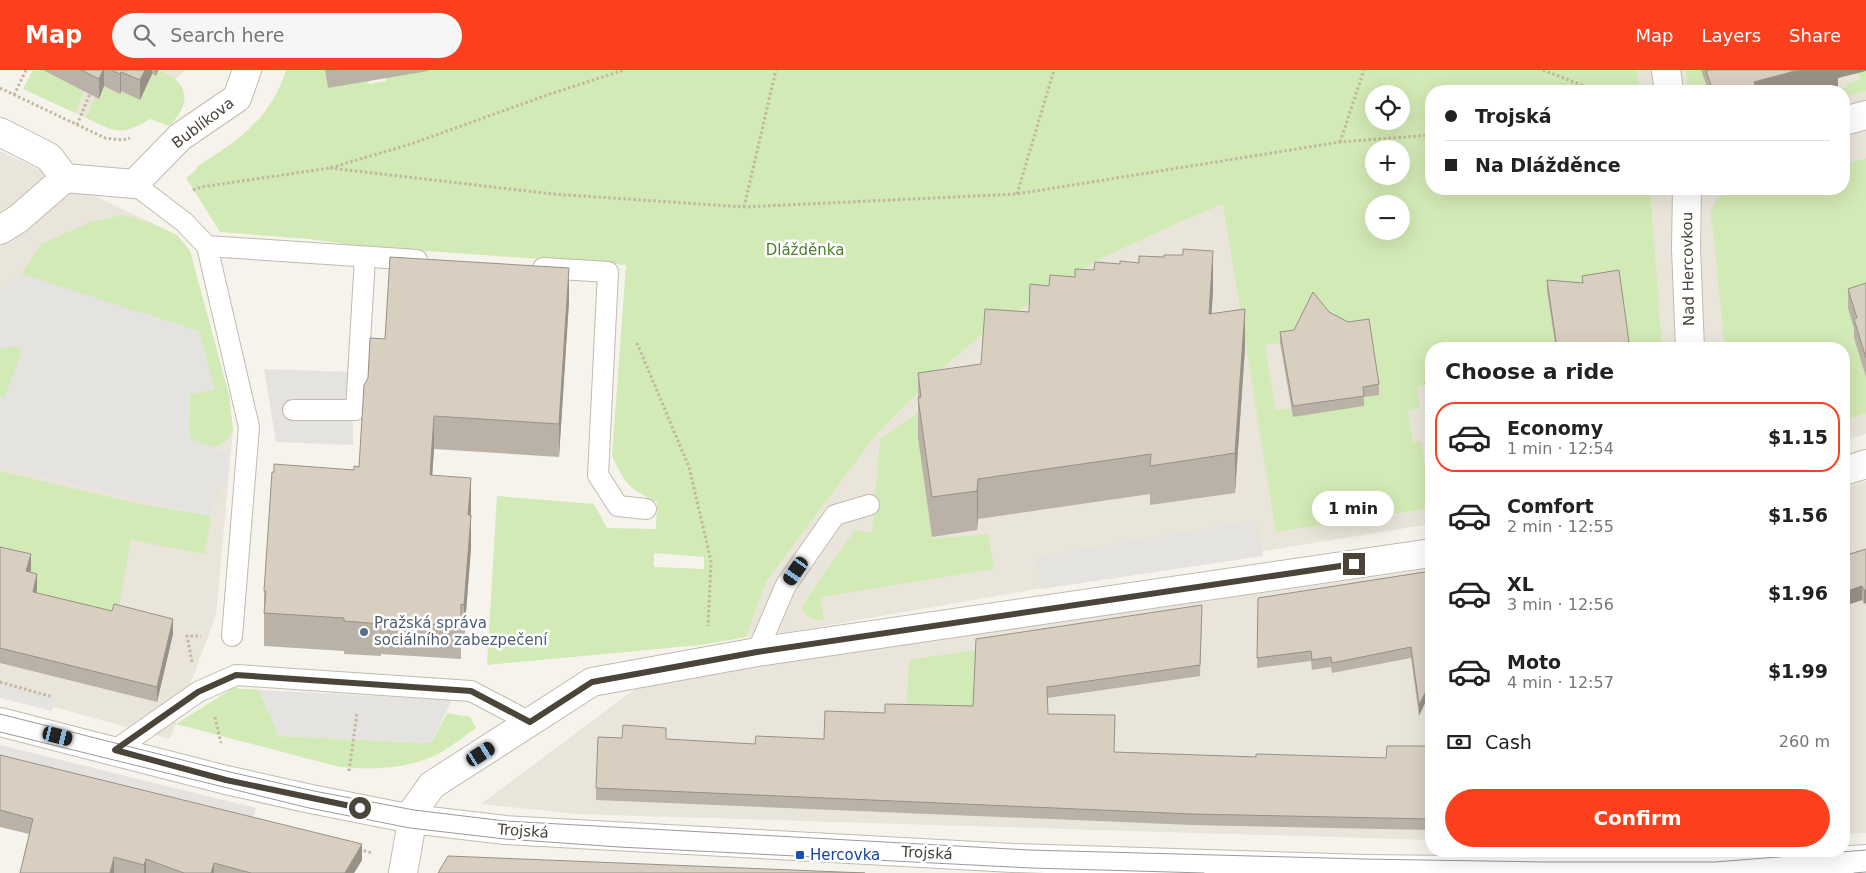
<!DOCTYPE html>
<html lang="en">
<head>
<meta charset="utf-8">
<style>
  :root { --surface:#fff; --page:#f6f6f6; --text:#222; --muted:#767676; --line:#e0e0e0; --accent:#fc3f1d }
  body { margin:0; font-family:"DejaVu Sans",sans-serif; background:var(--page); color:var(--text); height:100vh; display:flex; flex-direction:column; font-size:19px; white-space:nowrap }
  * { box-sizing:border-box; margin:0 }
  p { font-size:16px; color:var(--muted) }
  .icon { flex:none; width:28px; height:28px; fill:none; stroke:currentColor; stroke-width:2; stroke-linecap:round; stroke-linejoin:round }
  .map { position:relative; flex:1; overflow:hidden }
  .details { position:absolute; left:1425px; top:272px; width:425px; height:515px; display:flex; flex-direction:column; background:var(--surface); border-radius:20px; box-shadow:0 5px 20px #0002 }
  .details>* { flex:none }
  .guide { position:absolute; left:1425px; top:15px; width:425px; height:110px; border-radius:20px; box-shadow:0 5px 20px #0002; display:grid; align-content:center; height:110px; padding:0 20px; background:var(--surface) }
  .controls { position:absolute; left:1365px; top:15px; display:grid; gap:10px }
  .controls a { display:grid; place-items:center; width:45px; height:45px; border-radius:50%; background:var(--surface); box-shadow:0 5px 20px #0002; font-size:25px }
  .end { position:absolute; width:22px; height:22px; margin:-11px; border:6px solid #4b4439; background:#fff; box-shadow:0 0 0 2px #fff }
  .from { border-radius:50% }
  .bubble { position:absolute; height:35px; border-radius:18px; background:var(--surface); box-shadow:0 5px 20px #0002; font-size:16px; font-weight:600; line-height:35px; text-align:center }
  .car { position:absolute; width:15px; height:30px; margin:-15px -8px; border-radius:6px; box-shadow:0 0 4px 1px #0007; background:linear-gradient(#222 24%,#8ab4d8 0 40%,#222 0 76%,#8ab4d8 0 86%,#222 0) }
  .guide b { display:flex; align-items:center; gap:18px; height:48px; font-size:19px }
  .guide b+b { border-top:1px solid var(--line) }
  .guide i { width:12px; height:12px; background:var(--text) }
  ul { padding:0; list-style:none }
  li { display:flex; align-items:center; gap:15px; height:70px; margin:0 10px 8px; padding:0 10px; border:2px solid transparent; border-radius:20px }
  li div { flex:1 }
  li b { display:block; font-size:19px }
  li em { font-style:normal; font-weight:600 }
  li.current { border-color:var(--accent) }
  li>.icon { width:45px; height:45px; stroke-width:1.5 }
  h2 { padding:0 20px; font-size:22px; line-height:60px }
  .pay { display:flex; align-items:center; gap:12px; height:55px; padding:0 20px; font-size:19px }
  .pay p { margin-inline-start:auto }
  .cta { display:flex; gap:10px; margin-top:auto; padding:10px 20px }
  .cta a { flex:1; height:58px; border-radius:30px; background:var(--accent); color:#fff; font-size:20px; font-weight:600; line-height:58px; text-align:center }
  header { display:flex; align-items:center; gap:30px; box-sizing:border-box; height:70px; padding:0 25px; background:var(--accent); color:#fff }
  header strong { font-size:24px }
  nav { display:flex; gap:28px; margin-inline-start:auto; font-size:18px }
  .search { width:350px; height:45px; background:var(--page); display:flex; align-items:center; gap:12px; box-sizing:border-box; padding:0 18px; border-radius:28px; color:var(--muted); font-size:19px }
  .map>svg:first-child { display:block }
  .residential { fill:#eae5da; fill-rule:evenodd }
  .green { fill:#d2eab5; fill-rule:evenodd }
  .parking { fill:#e5e3e0 }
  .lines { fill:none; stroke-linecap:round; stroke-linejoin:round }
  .service-casing { stroke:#c2bbae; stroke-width:22 }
  .minor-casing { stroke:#c2bbae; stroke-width:30 }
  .path { stroke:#c4b79f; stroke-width:3; stroke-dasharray:2.5 2.5; stroke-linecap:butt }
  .service { stroke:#fff; stroke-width:20 }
  .minor { stroke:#fff; stroke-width:28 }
  .tram { stroke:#9a9a9a; stroke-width:1 }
  .wall { fill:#bab2a6 }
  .shaded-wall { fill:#979187 }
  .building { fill:#d8cfc1; stroke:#979187 }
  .route { stroke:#4b4439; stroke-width:6 }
  .service-dot { fill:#5c6f8a; stroke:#fff; stroke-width:2 }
  .transit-dot { fill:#1a4fb4; stroke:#fff; stroke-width:2 }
  .labels { text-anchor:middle; stroke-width:5; stroke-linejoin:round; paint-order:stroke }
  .street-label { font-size:15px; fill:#4b4439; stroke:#fff }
  .park-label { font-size:15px; fill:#4a7f2a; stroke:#fff }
  .service-label { font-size:15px; fill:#4e5e75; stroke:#fff; text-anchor:start }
  .transit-label { font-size:15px; fill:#164399; stroke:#fff; text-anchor:start }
</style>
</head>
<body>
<header>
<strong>Map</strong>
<div class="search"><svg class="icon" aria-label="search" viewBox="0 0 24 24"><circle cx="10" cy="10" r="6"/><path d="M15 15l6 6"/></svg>Search here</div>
<nav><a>Map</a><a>Layers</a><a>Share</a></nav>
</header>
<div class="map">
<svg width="1866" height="803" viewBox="0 0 1866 803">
  <rect width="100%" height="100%" fill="#f6f3ec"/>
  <path class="residential" d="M76,0H185L175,10L167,3L152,4L140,30L121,22L120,24L99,29L95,28L86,48L75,43L84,22L79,19L86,5Z
    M1637,0H1866V364L1844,370V279H1431V454L1134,502L783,563L746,567L766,512L875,366L941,299L988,260L1098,190L1178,153L1223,134L1374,106H1401L1431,119H1844V21H1640ZM1374,134H1401V161H1374Z
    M0,81L177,165L190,181L229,325L233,360L216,545L170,669L0,622Z
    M1866,411V763L1844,764V418Z
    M1431,499V770L576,744L481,734L639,616L837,583Z"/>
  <path class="green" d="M33,0L39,1L40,0H76L86,5L79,19L84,22L75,43L23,19Z
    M158,0C190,11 192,34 169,56L150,49C120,67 116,62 86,48L95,27L99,29L104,16L120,24L121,21L152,4L155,5Z
    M286,0H325L328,18L368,11L369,14L386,11V8L428,0H1637L1640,21H1431V119H1650L1662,279H1629L1548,221L1556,279H1431V314L1417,317L1420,338L1408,341L1413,372L1421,371L1428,416L1431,415V438L1276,462L1223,134L1178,153L1098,190L988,260L941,299L875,366L766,512L746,567L700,575L487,595L497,426L594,434L607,458L656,459L657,432C628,418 626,415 612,386L626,195L369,177L309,169L220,162L186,108L196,100L198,96C239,69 270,50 286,0ZM1374,24H1401V51H1374ZM1374,79H1401V106H1374ZM1374,134H1401V161H1374ZM1299,270L1379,325L1363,327L1364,336L1293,347L1291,338L1275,340L1265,275ZM654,483L704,487V499L654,497Z
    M1686,0H1780L1731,21H1688Z
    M1866,1V21L1844,27V21H1818L1837,16L1838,19L1847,17V13L1860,10L1858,3Z
    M1866,88V233L1857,268L1854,269L1866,307V343L1844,350V279H1725L1713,160C1708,138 1712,134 1728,119H1844V94Z
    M123,145L153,154L177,165L190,181L229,325L233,360C220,384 211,377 189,368L190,324L214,320L22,204L41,174L91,152Z
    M11,276L19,277L22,281L5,327H0V279Z
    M918,343V368L932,469L988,464L994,499L821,527L824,551L811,548L802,541L805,531L855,460L872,463L880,369Z
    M0,401L139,434L211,446L205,484L131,470L117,545L38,524L20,598L0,492Z
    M976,580L973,647L906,653L909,590Z
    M233,618L259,620L279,666L431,673L447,643L470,647L476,658C463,667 450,678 436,685C407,699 372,700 340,697L176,654Z"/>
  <path class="parking" d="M22,204L199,261L215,320L190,324L189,368L228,384L227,416L220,417L211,446L0,397V327H5L22,281L19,277L11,276L0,279V217Z
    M264,299L352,302L353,375L276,372Z
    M1256,450L1263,486L1041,519L1035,487Z
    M0,614L55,628L52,641L0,628Z
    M259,620L452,630L431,673L279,666Z
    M0,675L256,738L252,750L0,686Z"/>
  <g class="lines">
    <g class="service-casing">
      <path id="service" d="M134,114L184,152L207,176L249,357L232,566
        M207,176L417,190
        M543,198L608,202L598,405L618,436L646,439
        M293,340H356L365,187
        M757,582L786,515L835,445L869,435
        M115,680L198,622L236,605L471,621L530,652"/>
    </g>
    <g class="minor-casing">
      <path id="minor" d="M1666,0L1669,21
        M1844,51L1866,45
        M0,62L49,87L65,108
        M65,108L134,114L180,67L237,28L247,0
        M1687,119L1686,178L1690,279
        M0,160L18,149L65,108
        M1844,401L1866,394
        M0,652L226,710L311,729L412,749L505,760L1013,788L1365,799L1544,801L1716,799L1866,789
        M403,803L414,740L432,715L592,612L757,582L1431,483"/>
    </g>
    <path class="path" d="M1543,0L1597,21
      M0,18L105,68L123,70L130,68
      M14,25L26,0
      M77,55L91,21
      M1340,72L1364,0
      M330,98L553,124L744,137L1017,124L1340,72L1431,65
      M193,120L201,117L330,98L411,74L550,24L624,0
      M1017,124L1054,0
      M744,137L776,0
      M637,273L689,397L711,491L708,556
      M192,592L187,566H201
      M0,612L53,627
      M215,647L221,673
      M349,701L357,643
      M359,779L372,783"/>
    <use href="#service" class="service"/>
    <use href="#minor" class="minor"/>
    <path class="tram" d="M0,644L230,702L314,721L414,740L505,751L1029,780L1364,789L1544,792H1715L1866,780
      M0,662L309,738L410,758L505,769L619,777L1031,798L1204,803
      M1854,803L1866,802"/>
  </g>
  <path class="wall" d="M43,0H158L156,6L152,4L140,30L121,21L120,24L104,16L99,29Z
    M325,0H428V1L328,18Z
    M1701,0H1866L1838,8V16L1819,21H1706V14Z
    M1164,187L1213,221L1211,244L1245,278L1235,423L1150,435V424L978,449L977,460L932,467L918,368V303L981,294L1029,242L1049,216L1094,200L1120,194L1139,193Z
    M1582,206L1629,272V279H1556L1547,221V210L1582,213Z
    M1866,213V307L1854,268V259L1848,238V219Z
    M569,231L559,387L434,379L432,405L471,441V478L464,568L461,567V589L381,584V586L344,584V581L264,576V521L354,400L359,397L385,269Z
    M1280,262L1379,314V325L1364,327V336L1293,347L1280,273Z
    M1431,311V361L1425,323V312Z
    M0,477L31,500L30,502L37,519L36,523L173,564L157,632L0,593Z
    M1866,479L1864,534L1862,530L1844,536V485Z
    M1431,501L1419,646L1411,588L1332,603L1331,597L1312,600L1311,591L1257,598L1258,528Z
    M1202,546L1200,606L1047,628L1048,644L1115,656L1114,682L1256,687L1431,691V760L1192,755L596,730V718L622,668L666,669L755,674L824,669L885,643L973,636Z
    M1844,657L1848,707V717H1844Z
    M0,685L362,790L354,803H20L29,764L0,757Z"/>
  <path class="shaded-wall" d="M103,0H104V16L99,29V9Z
    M145,0H152V4L140,30V10Z
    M156,0H158L156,6Z
    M1799,0H1866V1L1838,8V16L1819,21H1750L1754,12Z
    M121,2V21L120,24V4Z
    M1213,181V221L1209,284V244Z
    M569,198V231L559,387V354Z
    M1245,239V278L1235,423V383Z
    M434,346V379L430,438V405Z
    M471,408V441L468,478V445Z
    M978,409V449L977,460V421Z
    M471,445V478L464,568V535Z
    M31,484V500L26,516V501Z
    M37,504V519L33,537V522Z
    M1862,516V530L1844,536V522Z
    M1864,520H1866V533L1864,534Z
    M173,549V564L157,632V617Z
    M1431,611V621L1419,646V635Z
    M362,774V790L354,803H345Z
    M114,787V803H110Z
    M146,789V803H144V795Z
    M214,793V803H211Z"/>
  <path class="building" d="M81,0H103L99,9Z
    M111,0H145L140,10L121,2L120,4Z
    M1709,0H1799L1754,12L1756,19L1750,21H1713L1706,1Z
    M1183,179L1213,181L1209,244L1245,239L1235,383L1150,396L1151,384L978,409L977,421L932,427L918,328L921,327L918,303L981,294L985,239L1029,242L1030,214L1049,216L1050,205L1075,207V199L1094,200L1095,192L1120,194V191L1139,193V186L1164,187V185H1183Z
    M390,187L569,198L559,354L434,346L430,405L471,408L468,445H471L464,535L461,534V556L381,551V554L344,551V548L264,543L266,521H264L272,402H274V394L354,400V396L359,397L364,315L368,308L370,268L385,269Z
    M1619,200L1629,272L1581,279H1557L1547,210L1583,213L1582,206Z
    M1866,213V288L1854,249L1857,248L1848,219Z
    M1313,222L1329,242L1348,252L1369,249L1379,314L1363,317L1364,326L1293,336L1280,262L1294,260Z
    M1431,311V351L1425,312Z
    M0,477L31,484L26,501L37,504L33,522L112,541L114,534L173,549L157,617L0,578Z
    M1866,479V520H1864L1862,516L1844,522V486Z
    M1431,501V611L1419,635L1411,577L1332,593L1331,587L1312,590L1311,581L1257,588L1258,528Z
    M1202,535L1200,595L1047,617L1048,644L1115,645L1114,682L1256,687V684L1386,688L1387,676H1427L1426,691H1431V749L1192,744L596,718L598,667L622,668L623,655L666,658V669L755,674L756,666L824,669L825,641L885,643V634L973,636L976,569Z
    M1844,657L1848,707H1844Z
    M0,685L362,774L345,803H251L214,793L211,803H184L146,789L144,795L114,787L110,803H20L33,749L0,740Z
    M448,786L865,803H438Z"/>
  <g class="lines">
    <path class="route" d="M360,738L226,710L115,680L198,622L236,605L471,621L530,652L592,612L757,582L1354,494"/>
  </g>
  <circle class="service-dot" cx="364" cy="562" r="5"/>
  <rect class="transit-dot" x="795" y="780" width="10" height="10" rx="2.5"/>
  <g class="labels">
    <g class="street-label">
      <text transform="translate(203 53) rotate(-37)" y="5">Bublíkova</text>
      <text transform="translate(1688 199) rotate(-91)" y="5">Nad Hercovkou</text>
      <text transform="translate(523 761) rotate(4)" y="5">Trojská</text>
      <text transform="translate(927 783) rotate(3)" y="5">Trojská</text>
    </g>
    <g class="park-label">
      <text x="805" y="185">Dlážděnka</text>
    </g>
    <g class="service-label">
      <text x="374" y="558">Pražská správa<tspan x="374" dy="17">sociálního zabezpečení</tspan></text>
    </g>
    <g class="transit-label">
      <text x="810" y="790">Hercovka</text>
    </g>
  </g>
</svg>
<div class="controls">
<a><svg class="icon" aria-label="locate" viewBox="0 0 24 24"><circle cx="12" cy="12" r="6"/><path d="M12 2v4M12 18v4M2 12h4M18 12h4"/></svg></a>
<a>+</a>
<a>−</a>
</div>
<i class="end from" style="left:360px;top:738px"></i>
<i class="end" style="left:1354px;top:494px"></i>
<div class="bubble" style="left:1312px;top:421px;width:82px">1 min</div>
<i class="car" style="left:796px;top:501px;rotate:215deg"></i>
<i class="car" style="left:58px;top:666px;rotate:104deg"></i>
<i class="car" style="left:481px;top:684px;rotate:57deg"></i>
<div class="guide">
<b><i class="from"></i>Trojská</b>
<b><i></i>Na Dlážděnce</b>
</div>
<section class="details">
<h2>Choose a ride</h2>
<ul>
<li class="current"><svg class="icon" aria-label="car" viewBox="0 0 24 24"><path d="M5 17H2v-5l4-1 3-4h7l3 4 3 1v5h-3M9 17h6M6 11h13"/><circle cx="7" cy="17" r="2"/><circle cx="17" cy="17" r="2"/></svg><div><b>Economy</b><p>1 min · 12:54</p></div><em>$1.15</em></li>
<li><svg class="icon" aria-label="car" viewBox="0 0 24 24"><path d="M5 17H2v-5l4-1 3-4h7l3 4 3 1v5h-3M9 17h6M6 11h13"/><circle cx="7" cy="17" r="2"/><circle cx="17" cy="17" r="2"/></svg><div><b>Comfort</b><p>2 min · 12:55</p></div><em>$1.56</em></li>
<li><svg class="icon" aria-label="car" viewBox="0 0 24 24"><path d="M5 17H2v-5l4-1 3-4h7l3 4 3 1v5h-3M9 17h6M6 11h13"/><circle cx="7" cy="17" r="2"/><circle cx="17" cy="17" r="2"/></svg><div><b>XL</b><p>3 min · 12:56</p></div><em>$1.96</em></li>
<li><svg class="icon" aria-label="car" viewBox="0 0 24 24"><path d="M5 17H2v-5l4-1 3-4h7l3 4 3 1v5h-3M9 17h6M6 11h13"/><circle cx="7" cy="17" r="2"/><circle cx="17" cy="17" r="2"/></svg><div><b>Moto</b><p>4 min · 12:57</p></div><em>$1.99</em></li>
</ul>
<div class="pay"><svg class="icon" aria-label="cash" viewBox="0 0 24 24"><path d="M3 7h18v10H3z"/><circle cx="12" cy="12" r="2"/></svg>Cash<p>260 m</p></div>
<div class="cta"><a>Confirm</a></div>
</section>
</div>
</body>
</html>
